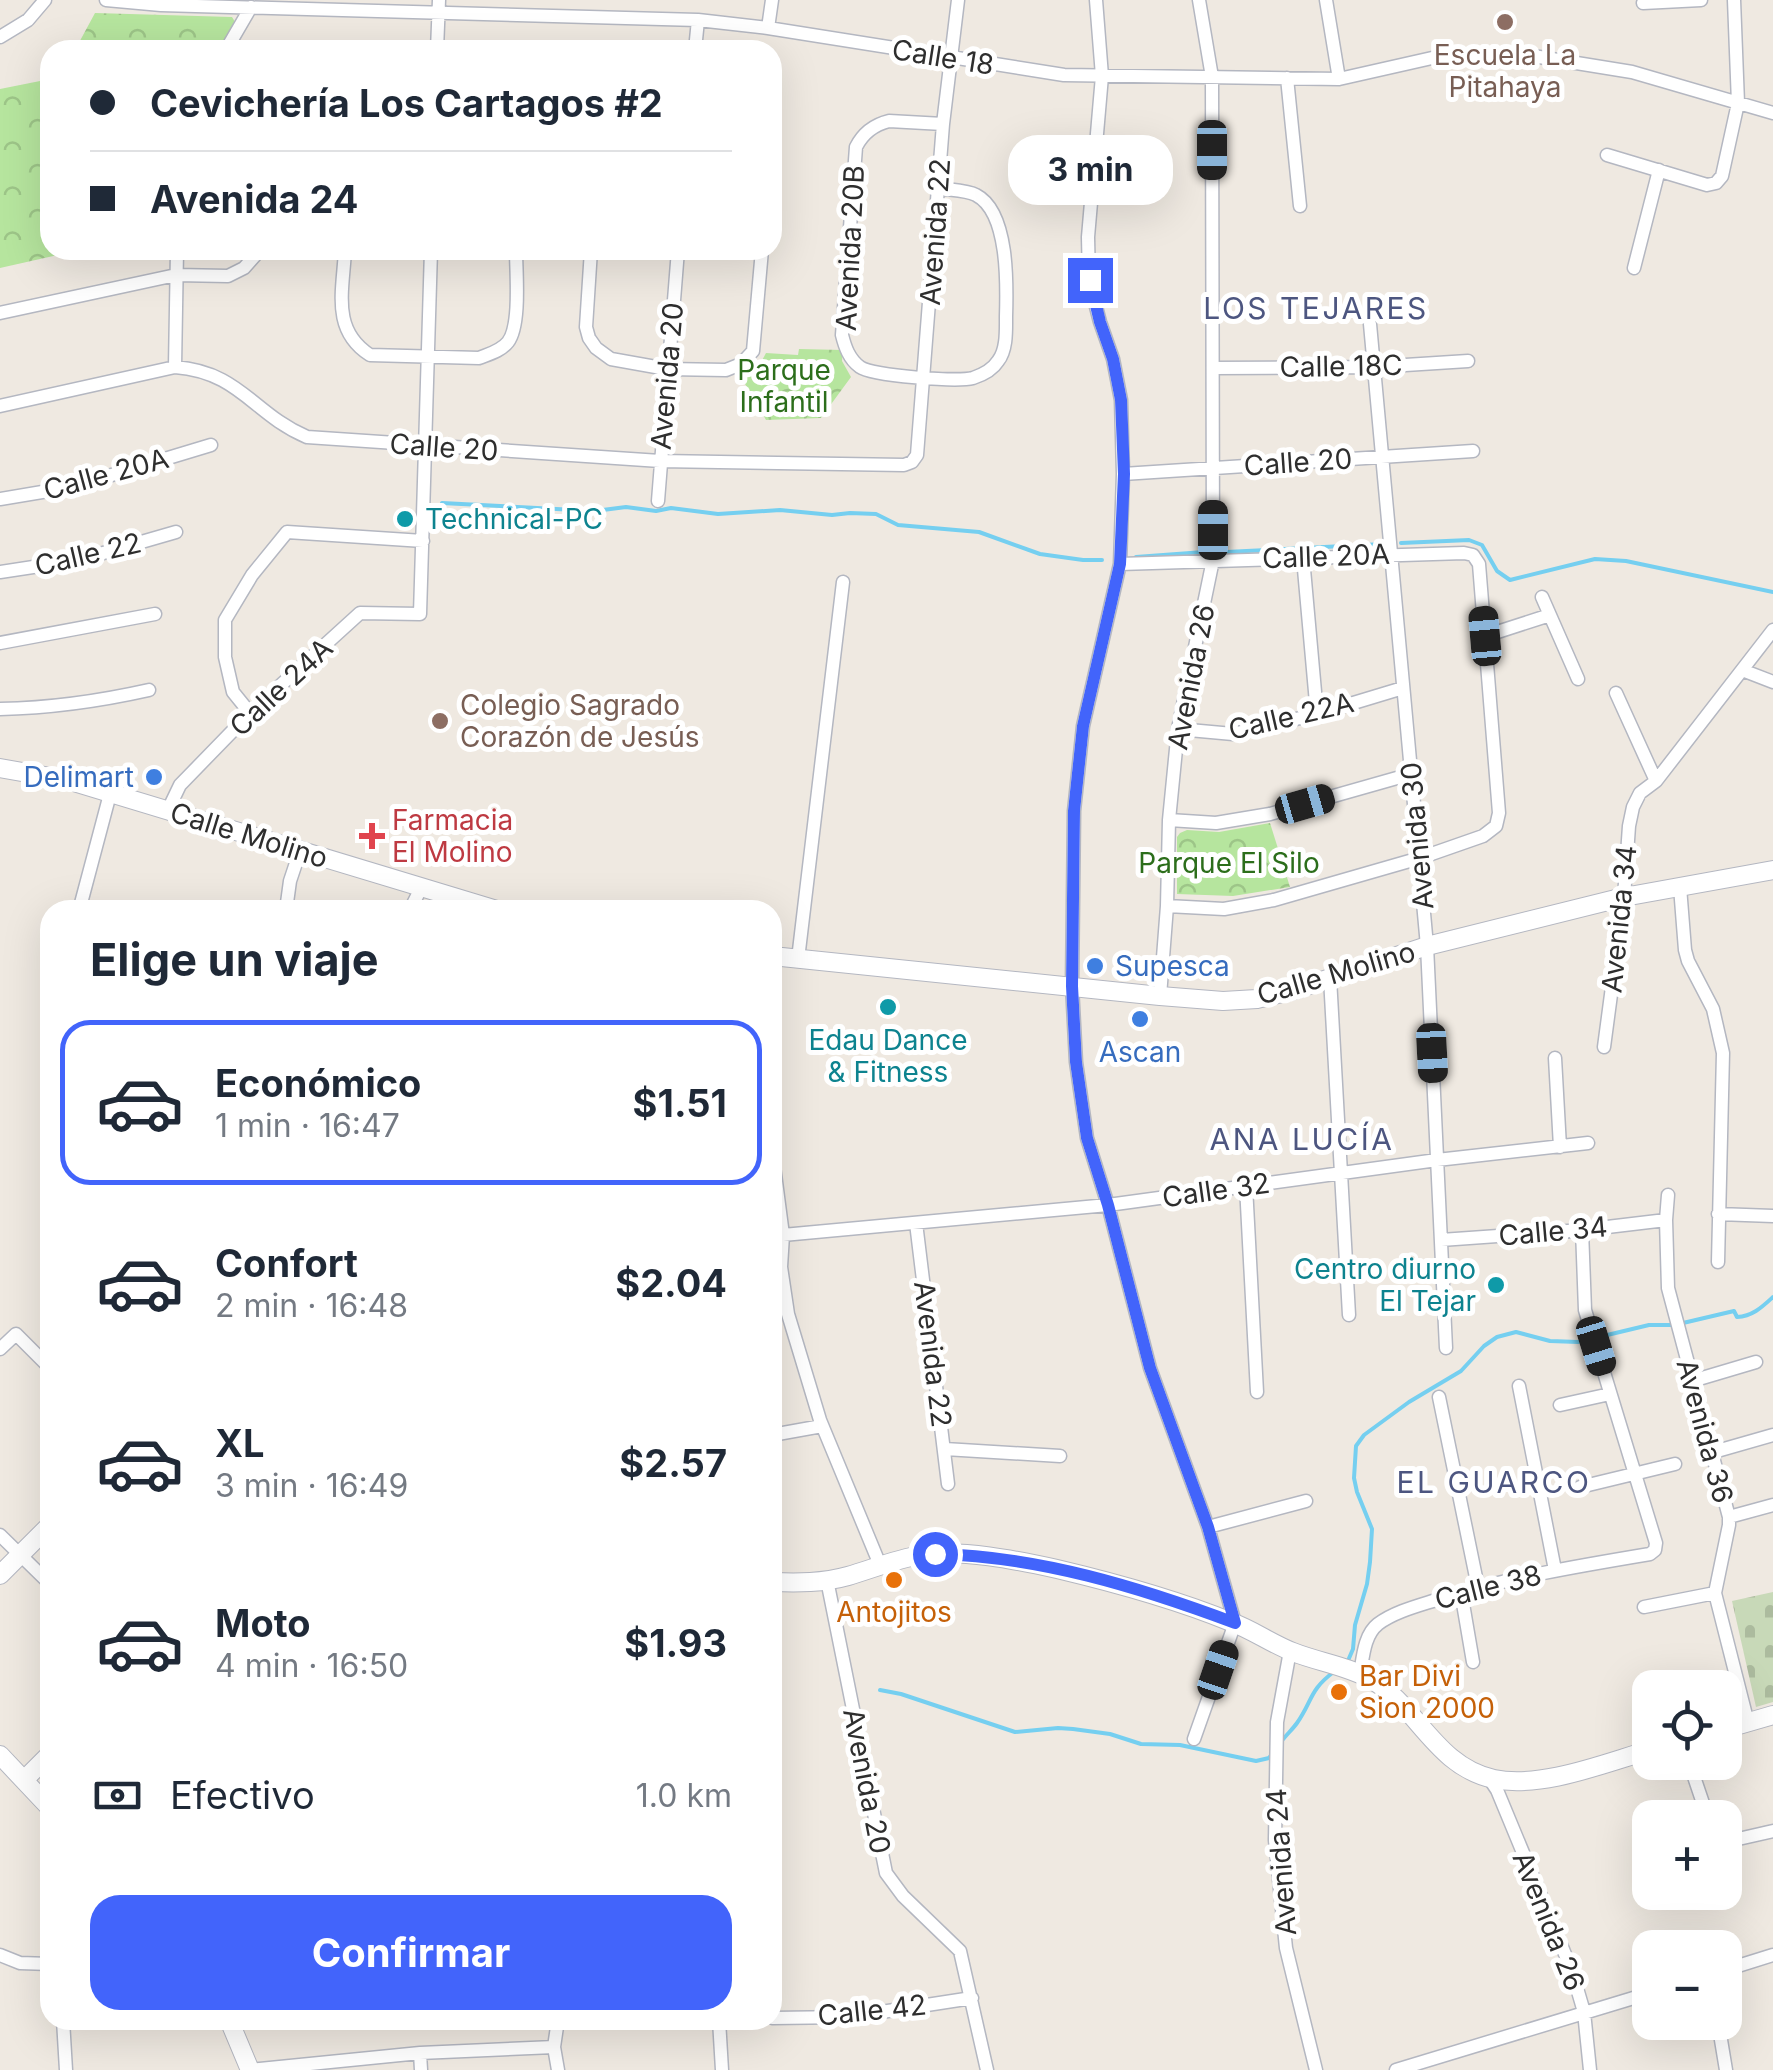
<!DOCTYPE html>
<html lang="es">
<head>
<meta charset="utf-8">
<style>
  :root { --surface:#fff; --page:#f6f6f7; --text:#1f2937; --muted:#747a83; --line:#e0e1e3; --accent:#4264fb }
  body { margin:0; font-family:Inter,sans-serif; background:var(--page); color:var(--text); height:100vh; display:flex; flex-direction:column; font-size:38px; white-space:nowrap }
  * { box-sizing:border-box; margin:0 }
  p { font-size:32px; color:var(--muted) }
  .icon { flex:none; width:55px; height:55px; fill:none; stroke:currentColor; stroke-width:2; stroke-linecap:round; stroke-linejoin:round }
  .map { position:relative; flex:1; overflow:hidden }
  .panel { position:absolute; left:40px; top:900px; width:742px; height:1130px; display:flex; flex-direction:column; background:var(--surface); border-radius:30px; box-shadow:0 10px 40px #0002 }
  .panel>* { flex:none }
  .guide { position:absolute; left:40px; top:40px; width:742px; height:220px; border-radius:30px; box-shadow:0 10px 40px #0002; display:grid; align-content:center; height:220px; padding:0 50px; background:var(--surface) }
  .controls { position:absolute; left:1632px; top:1670px; display:grid; gap:20px }
  .controls a { display:grid; place-items:center; width:110px; height:110px; border-radius:20px; background:var(--surface); box-shadow:0 10px 40px #0002; font-size:50px }
  .end { position:absolute; width:45px; height:45px; margin:-22px; border:12px solid #4264fb; background:#fff; box-shadow:0 0 0 5px #fff }
  .from { border-radius:50% }
  .bubble { position:absolute; height:70px; border-radius:30px; background:var(--surface); box-shadow:0 10px 40px #0002; font-size:32px; font-weight:700; line-height:70px; text-align:center }
  .car { position:absolute; width:30px; height:60px; margin:-30px -15px; border-radius:12px; box-shadow:0 0 8px 2px #0007; background:linear-gradient(#222 24%,#8ab4d8 0 40%,#222 0 76%,#8ab4d8 0 86%,#222 0) }
  .guide b { display:flex; align-items:center; gap:35px; height:95px; font-size:38px }
  .guide b+b { border-top:2px solid var(--line) }
  .guide i { width:25px; height:25px; background:var(--text) }
  ul { padding:0; list-style:none }
  li { display:flex; align-items:center; gap:30px; height:165px; margin:0 20px 15px; padding:0 30px; border:5px solid transparent; border-radius:30px }
  li div { flex:1 }
  li b { display:block; font-size:38px }
  li em { font-style:normal; font-weight:700 }
  li.on { border-color:var(--accent) }
  li>.icon { width:90px; height:90px; stroke-width:1.5 }
  h2 { padding:0 50px; font-size:45px; line-height:120px }
  .pay { display:flex; align-items:center; gap:25px; height:110px; padding:0 50px; font-size:38px }
  .pay p { margin-inline-start:auto }
  .primary-button { display:flex; gap:20px; margin-top:auto; padding:20px 50px }
  .primary-button a { flex:1; height:115px; border-radius:30px; background:var(--accent); color:#fff; font-size:40px; font-weight:700; line-height:115px; text-align:center }
  .map>svg:first-child { display:block }
  .cemetery { fill:url(#cemetery-stones) }
  .park { fill:url(#park-crowns) }
  .lines { fill:none; stroke-linecap:round; stroke-linejoin:round }
  .stream { stroke:#75cff0; stroke-width:4 }
  .street-casing { stroke:#b4b7c1; stroke-width:15 }
  .secondary-casing { stroke:#b4b7c1; stroke-width:20 }
  .street { stroke:#fff; stroke-width:12 }
  .secondary { stroke:#fff; stroke-width:18 }
  .route { stroke:#4264fb; stroke-width:12 }
  .education-dot { fill:#8d6e63; stroke:#fff; stroke-width:4 }
  .culture-dot { fill:#0f9aa8; stroke:#fff; stroke-width:4 }
  .shop-dot { fill:#3f7fe0; stroke:#fff; stroke-width:4 }
  .health-dot { fill:#e0444e; stroke:#fff; stroke-width:4 }
  .food-dot { fill:#e8710a; stroke:#fff; stroke-width:4 }
  .labels { text-anchor:middle; stroke-width:10; stroke-linejoin:round; paint-order:stroke }
  .education-label { font-size:28px; fill:#785e54; stroke:#fff }
  .street-label { font-size:28px; fill:#2e2e2e; stroke:#fff }
  .park-label { font-size:28px; fill:#2c6e1b; stroke:#fff }
  .culture-label { font-size:28px; fill:#0d838f; stroke:#fff; text-anchor:start }
  .shop-label { font-size:28px; fill:#366cbe; stroke:#fff; text-anchor:end }
  .health-label { font-size:28px; fill:#be3a42; stroke:#fff; text-anchor:start }
  .food-label { font-size:28px; fill:#c56008; stroke:#fff }
  .neighbourhood-label { font-size:30px; letter-spacing:2.5px; fill:#4d5680; stroke:#fff }
</style>
</head>
<body>
<div class="map">
<svg width="1773" height="2070" viewBox="0 0 1773 2070">
  <defs>
    <pattern id="cemetery-stones" width="16" height="16" patternUnits="userSpaceOnUse" patternTransform="scale(2.5)"><rect width="16" height="16" fill="#c8d9b8"/><path d="M2 7V4a2 2 0 0 1 4 0v3zM10 15v-3a2 2 0 0 1 4 0v3z" fill="#acbb9e"/></pattern>
    <pattern id="park-crowns" width="20" height="18" patternUnits="userSpaceOnUse" patternTransform="scale(2.5)"><rect width="20" height="18" fill="#b6e59e"/><path d="M2 6a3 3 0 1 1 6 0M12 15a3 3 0 1 1 6 0" fill="none" stroke="#9dc588"/></pattern>
  </defs>
  <rect width="100%" height="100%" fill="#efe9e1"/>
  <path class="cemetery" d="M1773,1592V1702L1756,1707L1732,1601Z"/>
  <path class="park" d="M95,13L232,17L237,25L223,50H75Z
    M50,79V250H80L0,268V89Z
    M799,349L843,350L842,361L851,377L821,418L766,420L741,377C755,374 760,364 766,353L798,355Z
    M1270,823L1290,887L1233,896L1177,894V837L1180,833L1187,830L1219,832Z"/>
  <g class="lines">
    <path class="stream" d="M442,503L595,511L626,507L656,511L671,508L718,514L780,510L832,515L850,513L876,514L898,525L979,532L1040,554L1083,560H1102
      M1401,543L1469,540L1482,545L1497,571L1510,580L1595,559L1626,561L1773,592
      M1226,552L1383,544
      M1136,557L1204,552
      M1683,1323L1734,1311L1737,1317C1753,1316 1762,1307 1773,1297
      M1347,1663L1353,1649L1355,1625L1367,1584L1370,1562L1372,1529L1357,1492L1354,1478L1356,1446L1364,1435L1409,1402L1461,1371L1484,1346L1497,1337L1516,1332L1550,1341L1578,1342L1649,1325H1674
      M880,1690L901,1694L1015,1732L1058,1728L1073,1729L1110,1734L1141,1744L1180,1745L1256,1761L1269,1758L1272,1754
      M1281,1742C1286,1735 1292,1730 1297,1723C1313,1700 1309,1690 1335,1671"/>
    <g class="street-casing">
      <path id="street" d="M106,0L161,5L698,20L768,28L1064,75L1339,79L1432,58L1527,55L1632,72L1773,113
        M1096,0L1102,76L1088,237L1089,280L1100,322L1113,359L1121,400L1123,474L1120,564L1083,726L1074,811L1072,986L1076,1062L1087,1138L1108,1205L1150,1368L1208,1527L1235,1623L1194,1739
        M1326,0L1339,79
        M1643,3L1701,0
        M768,28L772,0
        M0,37L28,20L45,0
        M226,50L251,7
        M437,50L439,0
        M695,50L698,20
        M1287,78L1300,206
        M1607,155L1707,185L1716,183L1722,176L1738,103L1734,0
        M938,188C949,190 967,190 976,195C1009,212 1007,285 1006,317C1006,330 1007,350 998,361C993,369 982,375 973,378C958,382 872,376 860,367C849,359 845,347 842,335L856,147C863,133 873,125 889,121L943,124
        M345,250C343,291 331,330 370,355L479,358C489,354 501,351 508,342C521,325 516,272 516,250
        M591,250L586,327L589,338L596,348L611,359L667,369L726,370L741,364L753,351L762,250
        M1634,268L1659,170
        M0,313L176,275L228,276L244,268L260,250
        M1370,324L1427,946L1446,1348
        M175,367L177,250
        M1213,368L1374,367L1468,361
        M0,406L175,367C240,372 253,414 307,437L660,461L904,465L912,462L917,455L943,124L958,0
        M1123,474L1473,451
        M0,499L72,487L211,445
        M658,501L678,250
        M1303,558L1317,714
        M1120,564L1464,553L1473,555L1479,564L1499,813L1496,826L1483,836L1420,858L1274,900L1224,909L1167,906
        M0,572L79,560L176,532
        M1542,597L1578,679
        M1485,636L1550,615
        M0,643L155,614
        M1742,670L1773,682
        M1616,693L1656,781
        M0,709C51,708 100,701 149,690
        M250,713L233,692L225,657V620L252,575L287,532L423,541
        M1178,729L1233,734L1317,714L1403,688
        M168,810L180,785L250,713L360,613L420,614L431,250
        M1169,820L1216,823L1270,814L1411,774
        M1680,887L1685,950L1688,961L1713,1009L1723,1053L1718,1262
        M80,907L110,794
        M286,910L290,881L300,851
        M410,910L421,888
        M798,959L843,582
        M1330,978L1349,1315
        M1160,996L1167,906L1169,820L1178,729L1213,560L1212,77L1199,0
        M1604,1047L1624,897L1629,826L1633,807L1640,793L1656,781L1773,630
        M1555,1058L1560,1147
        M772,1151L783,1235L781,1267L788,1314L820,1420L880,1565
        M1246,1186L1257,1392
        M1668,1195L1666,1220L1668,1288L1729,1517V1525L1715,1593L1748,1723
        M1718,1214L1773,1216
        M916,1223L948,1484
        M783,1235L1108,1205L1437,1160L1588,1143
        M1441,1240L1582,1230L1666,1220
        M0,1349L16,1334L50,1368
        M1692,1381L1756,1362
        M1519,1386L1555,1570
        M1439,1397L1478,1587
        M1560,1405L1610,1394
        M772,1435L822,1426
        M945,1449L1060,1456
        M1710,1453L1773,1435
        M1580,1487L1675,1464
        M1729,1517L1773,1505
        M1208,1527L1306,1501
        M0,1535L50,1584
        M827,1580L886,1873L903,1896L960,1951L987,2070
        M1461,1592L1473,1662
        M1644,1607L1715,1593
        M1290,1651L1277,1722L1275,1840L1286,1948L1316,2070
        M1360,1674C1363,1657 1364,1635 1378,1624C1394,1612 1417,1606 1436,1600C1506,1578 1578,1566 1650,1554L1655,1550L1656,1543L1585,1310L1582,1230
        M1689,1762L1708,1818
        M1489,1778L1497,1790L1572,1971L1584,2012L1590,2070
        M1725,1842L1773,1831
        M0,1955L20,1963L50,1964
        M1725,1970L1773,1955
        M772,2018L849,2017L972,1998
        M63,2020L66,2070
        M558,2020L554,2047L558,2070
        M719,2020L722,2070
        M1718,2022L1726,2070
        M420,2053L421,2070
        M250,2070L420,2053L554,2047
        M1396,2070L1650,1993"/>
    </g>
    <g class="secondary-casing">
      <path id="secondary" d="M0,768L67,780L497,910
        M772,956L1160,996L1223,1001L1257,999L1294,990L1427,946L1624,897L1773,870
        M0,1575L50,1525
        M772,1582C798,1583 823,1583 848,1576C872,1569 896,1559 921,1555C962,1549 1016,1560 1057,1569C1116,1583 1175,1599 1231,1622C1253,1630 1272,1644 1293,1652C1318,1662 1348,1666 1372,1680C1416,1705 1436,1767 1494,1779C1541,1789 1605,1763 1650,1750
        M1725,1729L1773,1715
        M0,1755L50,1808
        M24,1780L50,1754
        M229,2020L250,2070"/>
    </g>
    <use href="#street" class="street"/>
    <use href="#secondary" class="secondary"/>
  </g>
  <g class="lines">
    <path class="route" d="M935,1554C1038,1556 1139,1587 1235,1623L1208,1527L1150,1368L1108,1205L1087,1138L1076,1062L1072,986L1074,811L1083,726L1120,564L1124,474L1121,400L1113,359L1100,322L1090,280"/>
  </g>
  <g class="education-dot">
    <circle cx="1505" cy="22" r="10"/>
    <circle cx="440" cy="721" r="10"/>
  </g>
  <g class="culture-dot">
    <circle cx="405" cy="519" r="10"/>
    <circle cx="888" cy="1007" r="10"/>
    <circle cx="1496" cy="1285" r="10"/>
  </g>
  <g class="shop-dot">
    <circle cx="154" cy="777" r="10"/>
    <circle cx="1095" cy="966" r="10"/>
    <circle cx="1140" cy="1019" r="10"/>
  </g>
  <path class="health-dot" d="M367 821h10v10h10v10h-10v10h-10v-10h-10v-10h10z"/>
  <g class="food-dot">
    <circle cx="894" cy="1580" r="10"/>
    <circle cx="1339" cy="1692" r="10"/>
  </g>
  <g class="labels">
    <g class="education-label">
      <text x="1505" y="65">Escuela La<tspan x="1505" dy="32">Pitahaya</tspan></text>
      <text x="460" y="715" text-anchor="start">Colegio Sagrado<tspan x="460" dy="32">Corazón de Jesús</tspan></text>
    </g>
    <g class="street-label">
      <text transform="translate(943 57) rotate(9)" y="10">Calle 18</text>
      <text transform="translate(935 232) rotate(-86)" y="10">Avenida 22</text>
      <text transform="translate(850 248) rotate(-87)" y="10">Avenida 20B</text>
      <text transform="translate(1341 366) rotate(-1)" y="10">Calle 18C</text>
      <text transform="translate(667 376) rotate(-85)" y="10">Avenida 20</text>
      <text transform="translate(444 447) rotate(4)" y="10">Calle 20</text>
      <text transform="translate(1298 462) rotate(-4)" y="10">Calle 20</text>
      <text transform="translate(106 474) rotate(-15)" y="10">Calle 20A</text>
      <text transform="translate(88 554) rotate(-13)" y="10">Calle 22</text>
      <text transform="translate(1326 556) rotate(-2)" y="10">Calle 20A</text>
      <text transform="translate(1191 677) rotate(-79)" y="10">Avenida 26</text>
      <text transform="translate(281 687) rotate(-43)" y="10">Calle 24A</text>
      <text transform="translate(1291 716) rotate(-13)" y="10">Calle 22A</text>
      <text transform="translate(249 835) rotate(17)" y="10">Calle Molino</text>
      <text transform="translate(1417 836) rotate(-95)" y="10">Avenida 30</text>
      <text transform="translate(1619 919) rotate(-84)" y="10">Avenida 34</text>
      <text transform="translate(1336 973) rotate(-16)" y="10">Calle Molino</text>
      <text transform="translate(1216 1190) rotate(-8)" y="10">Calle 32</text>
      <text transform="translate(1553 1231) rotate(-5)" y="10">Calle 34</text>
      <text transform="translate(933 1354) rotate(83)" y="10">Avenida 22</text>
      <text transform="translate(1705 1431) rotate(75)" y="10">Avenida 36</text>
      <text transform="translate(1488 1587) rotate(-14)" y="10">Calle 38</text>
      <text transform="translate(867 1781) rotate(79)" y="10">Avenida 20</text>
      <text transform="translate(1281 1862) rotate(-94)" y="10">Avenida 24</text>
      <text transform="translate(1549 1921) rotate(68)" y="10">Avenida 26</text>
      <text transform="translate(872 2010) rotate(-6)" y="10">Calle 42</text>
    </g>
    <g class="park-label">
      <text x="784" y="380">Parque<tspan x="784" dy="32">Infantil</tspan></text>
      <text x="1229" y="873">Parque El Silo</text>
    </g>
    <g class="culture-label">
      <text x="425" y="529">Technical-PC</text>
      <text x="888" y="1050" text-anchor="middle">Edau Dance<tspan x="888" dy="32">&amp; Fitness</tspan></text>
      <text x="1476" y="1279" text-anchor="end">Centro diurno<tspan x="1476" dy="32">El Tejar</tspan></text>
    </g>
    <g class="shop-label">
      <text x="134" y="787">Delimart</text>
      <text x="1115" y="976" text-anchor="start">Supesca</text>
      <text x="1140" y="1062" text-anchor="middle">Ascan</text>
    </g>
    <g class="health-label">
      <text x="392" y="830">Farmacia<tspan x="392" dy="32">El Molino</tspan></text>
    </g>
    <g class="food-label">
      <text x="894" y="1622">Antojitos</text>
      <text x="1359" y="1686" text-anchor="start">Bar Divi<tspan x="1359" dy="32">Sion 2000</tspan></text>
    </g>
    <g class="neighbourhood-label">
      <text x="1316" y="319">LOS TEJARES</text>
      <text x="1302" y="1150">ANA LUCÍA</text>
      <text x="1494" y="1493">EL GUARCO</text>
    </g>
  </g>
</svg>
<div class="controls">
<a><svg class="icon" aria-label="locate" viewBox="0 0 24 24"><circle cx="12" cy="12" r="6"/><path d="M12 2v4M12 18v4M2 12h4M18 12h4"/></svg></a>
<a>+</a>
<a>−</a>
</div>
<i class="end from" style="left:935px;top:1554px"></i>
<i class="end" style="left:1090px;top:280px"></i>
<div class="bubble" style="left:1008px;top:135px;width:165px">3 min</div>
<i class="car" style="left:1212px;top:150px;rotate:180deg"></i>
<i class="car" style="left:1213px;top:530px;rotate:0deg"></i>
<i class="car" style="left:1485px;top:636px;rotate:355deg"></i>
<i class="car" style="left:1305px;top:804px;rotate:74deg"></i>
<i class="car" style="left:1432px;top:1053px;rotate:177deg"></i>
<i class="car" style="left:1596px;top:1346px;rotate:163deg"></i>
<i class="car" style="left:1218px;top:1670px;rotate:19deg"></i>
<div class="guide">
<b><i class="from"></i>Cevichería Los Cartagos #2</b>
<b><i></i>Avenida 24</b>
</div>
<section class="panel">
<h2>Elige un viaje</h2>
<ul>
<li class="on"><svg class="icon" aria-label="car" viewBox="0 0 24 24"><path d="M5 17H2v-5l4-1 3-4h7l3 4 3 1v5h-3M9 17h6M6 11h13"/><circle cx="7" cy="17" r="2"/><circle cx="17" cy="17" r="2"/></svg><div><b>Económico</b><p>1 min · 16:47</p></div><em>$1.51</em></li>
<li><svg class="icon" aria-label="car" viewBox="0 0 24 24"><path d="M5 17H2v-5l4-1 3-4h7l3 4 3 1v5h-3M9 17h6M6 11h13"/><circle cx="7" cy="17" r="2"/><circle cx="17" cy="17" r="2"/></svg><div><b>Confort</b><p>2 min · 16:48</p></div><em>$2.04</em></li>
<li><svg class="icon" aria-label="car" viewBox="0 0 24 24"><path d="M5 17H2v-5l4-1 3-4h7l3 4 3 1v5h-3M9 17h6M6 11h13"/><circle cx="7" cy="17" r="2"/><circle cx="17" cy="17" r="2"/></svg><div><b>XL</b><p>3 min · 16:49</p></div><em>$2.57</em></li>
<li><svg class="icon" aria-label="car" viewBox="0 0 24 24"><path d="M5 17H2v-5l4-1 3-4h7l3 4 3 1v5h-3M9 17h6M6 11h13"/><circle cx="7" cy="17" r="2"/><circle cx="17" cy="17" r="2"/></svg><div><b>Moto</b><p>4 min · 16:50</p></div><em>$1.93</em></li>
</ul>
<div class="pay"><svg class="icon" aria-label="cash" viewBox="0 0 24 24"><path d="M3 7h18v10H3z"/><circle cx="12" cy="12" r="2"/></svg>Efectivo<p>1.0 km</p></div>
<div class="primary-button"><a>Confirmar</a></div>
</section>
</div>
</body>
</html>
